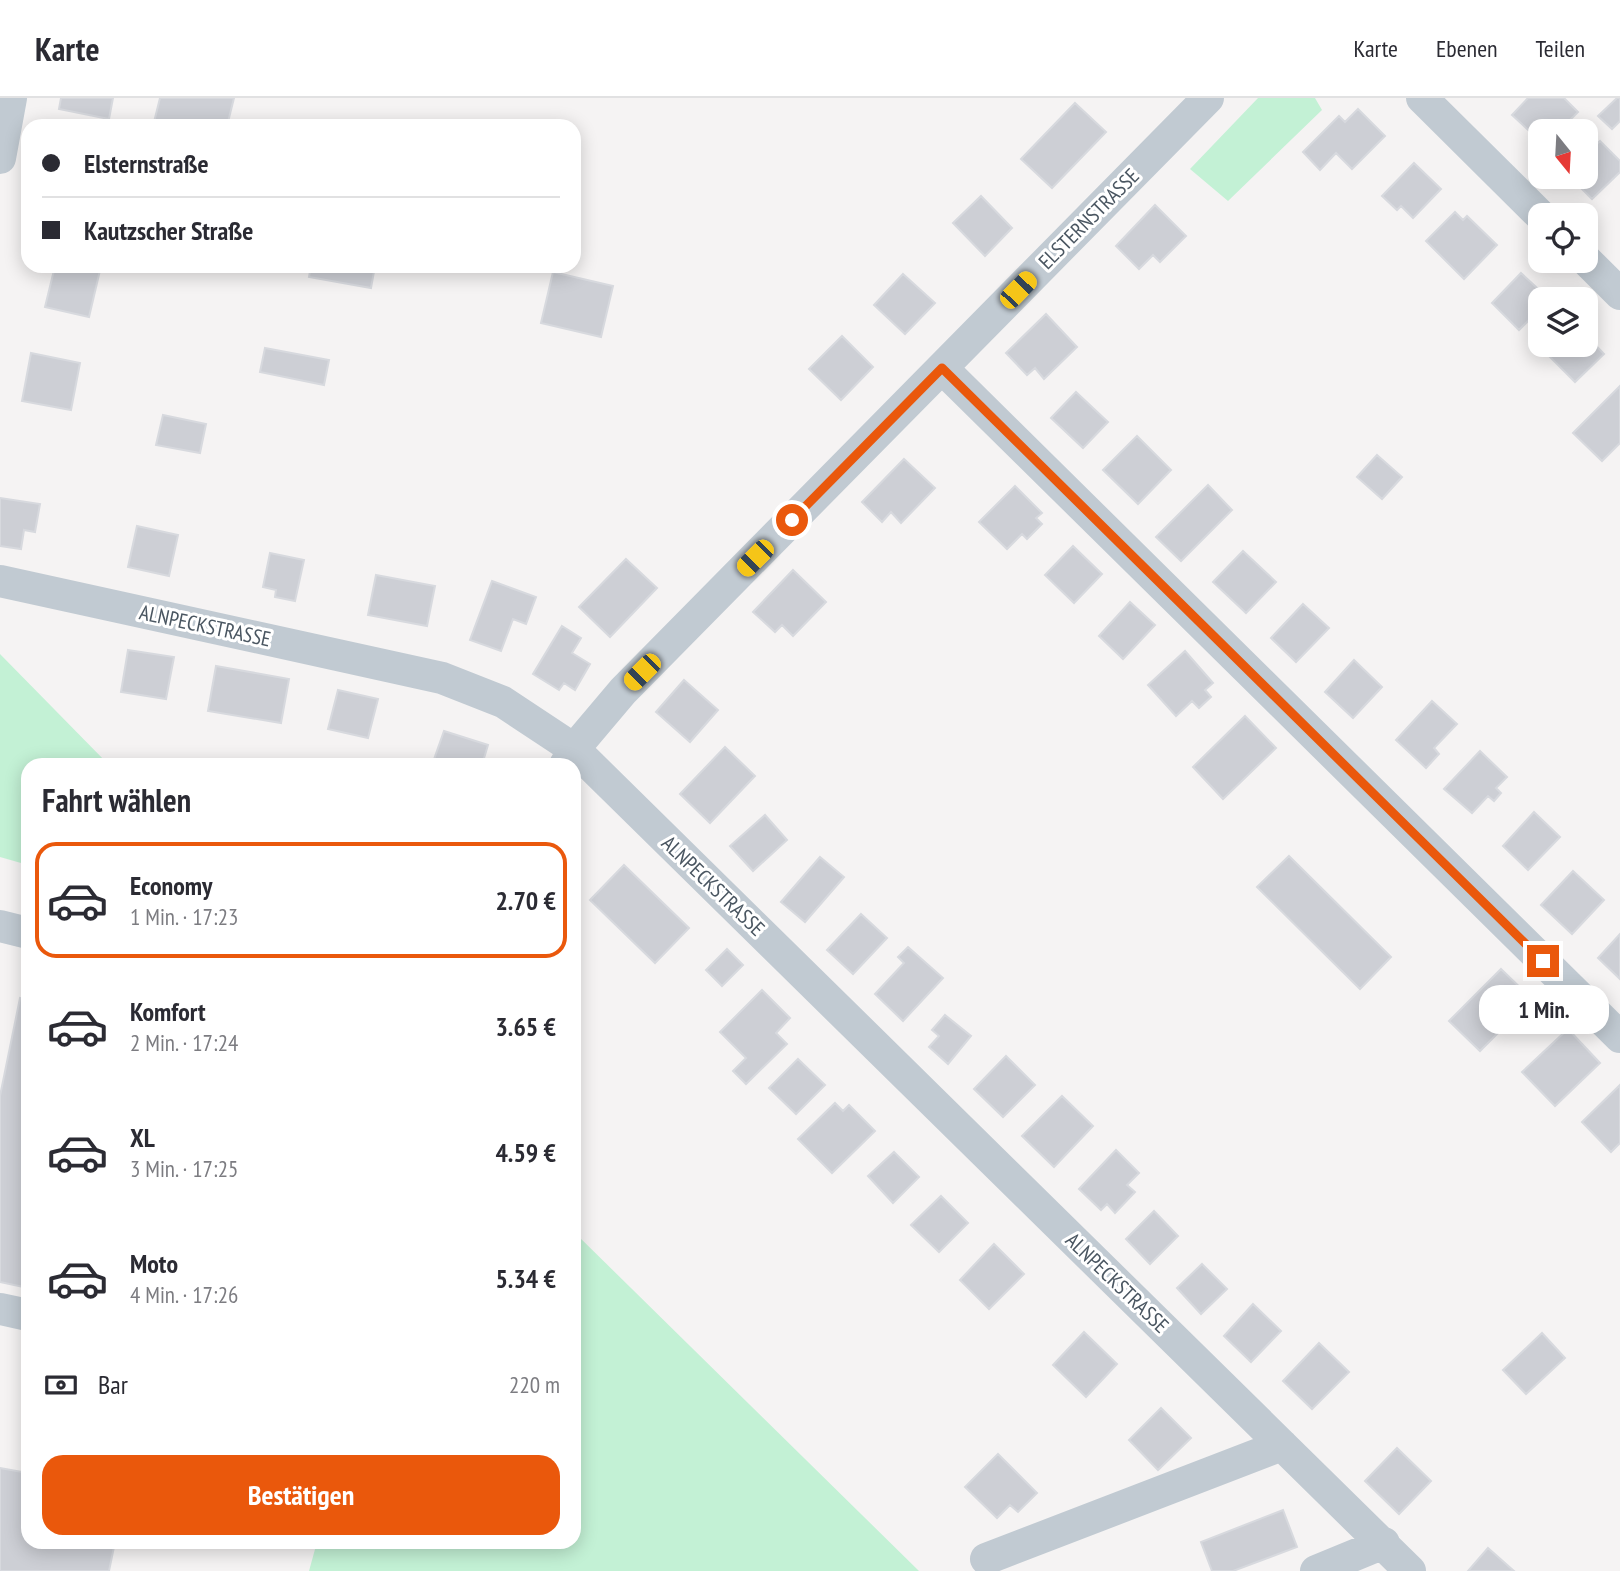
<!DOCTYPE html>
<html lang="de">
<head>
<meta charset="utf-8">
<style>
  :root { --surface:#fff; --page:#f7f7f7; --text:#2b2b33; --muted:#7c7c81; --line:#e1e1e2; --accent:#ea580c }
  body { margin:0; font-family:"PT Sans Narrow",sans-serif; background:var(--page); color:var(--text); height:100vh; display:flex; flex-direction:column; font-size:26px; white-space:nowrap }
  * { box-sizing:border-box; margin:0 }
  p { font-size:23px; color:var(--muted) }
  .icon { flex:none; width:38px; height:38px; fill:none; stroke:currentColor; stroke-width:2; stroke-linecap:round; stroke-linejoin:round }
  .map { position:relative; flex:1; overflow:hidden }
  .details { position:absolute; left:21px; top:660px; width:560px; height:791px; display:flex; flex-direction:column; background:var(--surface); border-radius:21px; box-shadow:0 4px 18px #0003 }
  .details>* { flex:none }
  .banner { position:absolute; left:21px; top:21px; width:560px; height:154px; border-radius:21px; box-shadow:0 4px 18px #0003; display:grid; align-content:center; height:154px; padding:0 21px; background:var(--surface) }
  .needle { width:46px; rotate:162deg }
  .tools { position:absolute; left:1528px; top:21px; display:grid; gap:14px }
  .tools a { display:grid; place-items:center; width:70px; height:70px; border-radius:14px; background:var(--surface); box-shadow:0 4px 18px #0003; font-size:35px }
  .end { position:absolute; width:32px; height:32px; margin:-16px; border:9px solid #ea580c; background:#fff; box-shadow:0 0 0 4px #fff }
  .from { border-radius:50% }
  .bubble { position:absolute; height:49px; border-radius:21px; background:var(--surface); box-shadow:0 4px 18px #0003; font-size:23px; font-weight:700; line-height:49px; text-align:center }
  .car { position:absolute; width:21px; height:42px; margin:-21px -10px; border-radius:9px; box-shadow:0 0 5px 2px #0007; background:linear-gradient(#f5c518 24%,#345 0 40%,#f5c518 0 76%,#345 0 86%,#f5c518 0) }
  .banner b { display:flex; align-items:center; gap:24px; height:66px; font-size:26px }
  .banner b+b { border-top:2px solid var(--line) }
  .banner i { width:18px; height:18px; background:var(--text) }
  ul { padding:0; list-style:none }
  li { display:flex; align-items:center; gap:21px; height:116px; margin:0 14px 10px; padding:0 7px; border:4px solid transparent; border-radius:21px }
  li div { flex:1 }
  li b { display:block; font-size:26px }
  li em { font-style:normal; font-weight:700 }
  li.selected { border-color:var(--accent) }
  li>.icon { width:63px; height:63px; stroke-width:1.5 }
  h2 { padding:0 21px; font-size:32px; line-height:84px }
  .pay { display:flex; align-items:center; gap:18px; height:77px; padding:0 21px; font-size:26px }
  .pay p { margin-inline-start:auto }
  .cta { display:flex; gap:14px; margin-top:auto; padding:14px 21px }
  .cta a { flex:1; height:80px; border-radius:21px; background:var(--accent); color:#fff; font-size:28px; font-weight:700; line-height:80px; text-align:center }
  header { display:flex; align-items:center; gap:42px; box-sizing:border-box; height:98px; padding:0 35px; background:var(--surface); border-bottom:2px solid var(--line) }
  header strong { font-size:33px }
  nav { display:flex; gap:38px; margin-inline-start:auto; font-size:24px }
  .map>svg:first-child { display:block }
  .green { fill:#c3f1d5 }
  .building { fill:#cdcfd5; stroke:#d7d9de; stroke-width:2 }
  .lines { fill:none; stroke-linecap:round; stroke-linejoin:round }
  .minor { stroke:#c1cad2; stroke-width:32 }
  .route { stroke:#ea580c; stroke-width:9 }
  .labels { text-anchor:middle; stroke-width:6; stroke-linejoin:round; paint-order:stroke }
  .street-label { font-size:21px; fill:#4a5661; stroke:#fff }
</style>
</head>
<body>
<header>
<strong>Karte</strong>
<nav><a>Karte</a><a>Ebenen</a><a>Teilen</a></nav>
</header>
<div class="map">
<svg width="1620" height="1473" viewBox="0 0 1620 1473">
  <rect width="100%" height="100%" fill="#f5f3f3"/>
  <path class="green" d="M1258,0H1315L1322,12L1228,103L1190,71Z
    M0,556L109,667H28V767L0,759Z
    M574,1134L919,1473H309L317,1444H574Z"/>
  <path class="building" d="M61,0H113L109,21L59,11Z
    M160,0H234L227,28H153Z
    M1528,0H1564L1578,14L1564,28L1558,22L1547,33H1540L1539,42L1512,17Z
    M1617,0H1620V23L1612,31L1598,18Z
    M1075,5L1106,34L1052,90L1021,61Z
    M1358,11L1385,38L1352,71L1336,55L1320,72L1303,54L1339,18L1345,24Z
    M1600,43L1620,63V74L1592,101L1570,79H1586V56Z
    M1414,65L1441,91L1413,120L1401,108L1397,112L1382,98Z
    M981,98L1012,130L985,158L953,125Z
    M1155,107L1186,138L1160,164L1153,157L1139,171L1116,148Z
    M1455,114L1463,122L1467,118L1497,147L1464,181L1426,143Z
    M55,168H101L89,219L45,209Z
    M311,168H375L371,190L309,179Z
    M553,174L613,188L601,239L541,225Z
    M1521,175L1549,201H1540V211L1519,232L1492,205Z
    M903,176L935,205L905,236L874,207Z
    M1046,216L1077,249L1044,281L1035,270L1027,277L1006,255Z
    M1586,237L1604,256L1575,284L1546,255L1554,247H1586Z
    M842,238L873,269L841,302L809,271Z
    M265,250L329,262L324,287L260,274Z
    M31,255L80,265L71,312L22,303Z
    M1620,288V345L1602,363L1573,335Z
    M1076,294L1108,324L1083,350L1051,320Z
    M163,317L206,326L200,355L156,347Z
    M1137,338L1171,372L1138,406L1103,372Z
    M1377,357L1402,379L1382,401L1357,379Z
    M904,361L935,390L901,425L891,414L882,424L862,404Z
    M1208,387L1232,412L1181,463L1156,439Z
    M1015,388L1042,415L1036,420L1042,426L1027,441L1022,436L1007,451L979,424Z
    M0,400L40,406L35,434L24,432L21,451L0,448Z
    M137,428L178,437L169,478L128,469Z
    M1073,448L1102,476L1074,505L1045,477Z
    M1243,453L1276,484L1246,515L1213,484Z
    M270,455L304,462L295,503L275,499L276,492L263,489Z
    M626,461L657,490L610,539L579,509Z
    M793,472L826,504L793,538L782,527L775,534L753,514Z
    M376,477L435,488L427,528L368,517Z
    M492,483L536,499L526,526L513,521L501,553L470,542Z
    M1130,504L1155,527L1123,561L1099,538Z
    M1303,506L1329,530L1296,564L1271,540Z
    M562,528L581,540L572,555L590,566L575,592L564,585L559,592L533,576Z
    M128,552L174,559L166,601L121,594Z
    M1185,553L1213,585L1205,592L1211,599L1199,610L1192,603L1176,618L1148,587Z
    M1354,562L1382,589L1353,620L1325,594Z
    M216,568L289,581L281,625L208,613Z
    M684,582L718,612L690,644L656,614Z
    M338,592L378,601L368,640L328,631Z
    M1432,603L1457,626L1434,650L1439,656L1426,670L1396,642Z
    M1245,618L1276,650L1223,701L1193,669Z
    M444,633L488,647L482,667H432Z
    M725,649L755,678L710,725L680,696Z
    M1480,653L1507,679L1496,690L1501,695L1494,703L1488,698L1472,715L1444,691Z
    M1534,714L1560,739L1528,772L1503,748Z
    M765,717L787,742L753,773L730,748Z
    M1289,758L1391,859L1360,891L1257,789Z
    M820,759L844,779L805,824L781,804Z
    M624,767L689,830L655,865L590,802Z
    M1573,773L1604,802L1572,836L1541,807Z
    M861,816L887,840L853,876L827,852Z
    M1620,836V881L1598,860Z
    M908,849L943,880L903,923L875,896L904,865L898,859Z
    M727,851L743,867L722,888L706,872Z
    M1501,871L1532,901L1480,953L1449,923Z
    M762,892L790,920L776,935L787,946L746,986L733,973L746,960L720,934Z
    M20,900L28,902V1190L0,1184V998Z
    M945,917L971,938L948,966L929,949L939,938L932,932Z
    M1568,931L1600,965L1555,1008L1522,974Z
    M1006,958L1035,987L1003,1019L974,991Z
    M798,961L825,987L796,1016L769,990Z
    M1620,987V1045L1611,1054L1582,1024Z
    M1062,998L1093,1028L1054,1069L1022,1038Z
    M835,1005L843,1013L849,1007L875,1033L832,1075L798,1041Z
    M1116,1052L1139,1075L1127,1087L1135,1094L1115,1115L1107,1106L1101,1112L1079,1091Z
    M894,1054L919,1079L893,1105L868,1078Z
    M941,1098L968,1125L939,1154L911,1127Z
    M1154,1113L1178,1138L1150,1166L1126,1141Z
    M994,1146L1024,1176L989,1211L960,1182Z
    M1202,1166L1227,1191L1201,1216L1177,1190Z
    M1253,1206L1281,1233L1251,1264L1224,1238Z
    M1084,1234L1117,1266L1086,1299L1053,1267Z
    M1542,1235L1565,1260L1526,1296L1503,1272Z
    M1319,1245L1349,1274L1312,1311L1283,1283Z
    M1161,1310L1191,1340L1158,1372L1129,1342Z
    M1397,1350L1431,1383L1399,1416L1365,1383Z
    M998,1356L1037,1395L1018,1414L1010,1407L997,1420L965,1389Z
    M0,1370L28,1375V1444H115L109,1473H0Z
    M1283,1412L1297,1449L1233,1473H1212L1201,1444Z
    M1488,1450L1514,1473H1468Z"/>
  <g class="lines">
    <path class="minor" d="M1422,0L1540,117
      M0,60L11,0
      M1586,162L1620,196
      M942,270L1620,939
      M0,483L442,580L503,604L574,651L1410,1473
      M565,667L574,651L623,593L1208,0
      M0,828L28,835
      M0,1211L28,1217
      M986,1461L1282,1347
      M1316,1473L1384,1445"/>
  </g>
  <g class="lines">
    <path class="route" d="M792,422L942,270L1543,863"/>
  </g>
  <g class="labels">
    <g class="street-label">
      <text transform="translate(1089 121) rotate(-45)" y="7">ELSTERNSTRASSE</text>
      <text transform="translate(205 528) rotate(12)" y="7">ALNPECKSTRASSE</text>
      <text transform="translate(713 788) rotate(44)" y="7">ALNPECKSTRASSE</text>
      <text transform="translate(1117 1185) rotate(44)" y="7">ALNPECKSTRASSE</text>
    </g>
  </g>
</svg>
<div class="tools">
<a><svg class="needle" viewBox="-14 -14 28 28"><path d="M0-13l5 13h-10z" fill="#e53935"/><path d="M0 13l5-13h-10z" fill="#7c7c81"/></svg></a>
<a><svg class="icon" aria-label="locate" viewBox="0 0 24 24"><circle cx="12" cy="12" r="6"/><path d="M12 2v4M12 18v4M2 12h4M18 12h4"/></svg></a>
<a><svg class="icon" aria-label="layers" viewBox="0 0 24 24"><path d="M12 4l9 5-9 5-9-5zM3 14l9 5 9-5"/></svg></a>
</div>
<i class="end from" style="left:792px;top:422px"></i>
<i class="end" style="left:1543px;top:863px"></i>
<div class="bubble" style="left:1479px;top:887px;width:130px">1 Min.</div>
<i class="car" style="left:1018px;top:192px;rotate:44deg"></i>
<i class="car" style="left:755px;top:460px;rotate:225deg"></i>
<i class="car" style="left:642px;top:574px;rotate:225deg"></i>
<div class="banner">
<b><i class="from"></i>Elsternstraße</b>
<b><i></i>Kautzscher Straße</b>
</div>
<section class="details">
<h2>Fahrt wählen</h2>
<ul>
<li class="selected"><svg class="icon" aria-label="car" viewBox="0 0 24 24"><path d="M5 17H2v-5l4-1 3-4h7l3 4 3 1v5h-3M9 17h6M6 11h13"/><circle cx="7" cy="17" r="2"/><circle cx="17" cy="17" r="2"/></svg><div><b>Economy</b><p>1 Min. · 17:23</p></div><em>2.70 €</em></li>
<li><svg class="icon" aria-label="car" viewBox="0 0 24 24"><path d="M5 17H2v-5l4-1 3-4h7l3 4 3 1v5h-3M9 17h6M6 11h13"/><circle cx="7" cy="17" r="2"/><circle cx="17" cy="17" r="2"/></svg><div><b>Komfort</b><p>2 Min. · 17:24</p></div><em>3.65 €</em></li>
<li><svg class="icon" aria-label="car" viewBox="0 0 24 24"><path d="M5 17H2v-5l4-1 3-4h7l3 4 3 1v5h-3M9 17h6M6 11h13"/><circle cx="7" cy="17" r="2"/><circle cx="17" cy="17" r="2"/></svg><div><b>XL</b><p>3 Min. · 17:25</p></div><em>4.59 €</em></li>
<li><svg class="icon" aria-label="car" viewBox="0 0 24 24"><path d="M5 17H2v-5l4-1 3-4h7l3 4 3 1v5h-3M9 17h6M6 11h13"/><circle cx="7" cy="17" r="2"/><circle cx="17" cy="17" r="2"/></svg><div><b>Moto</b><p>4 Min. · 17:26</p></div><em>5.34 €</em></li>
</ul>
<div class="pay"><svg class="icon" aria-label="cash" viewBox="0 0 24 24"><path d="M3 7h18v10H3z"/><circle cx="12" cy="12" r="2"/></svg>Bar<p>220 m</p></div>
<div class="cta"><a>Bestätigen</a></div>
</section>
</div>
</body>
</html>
